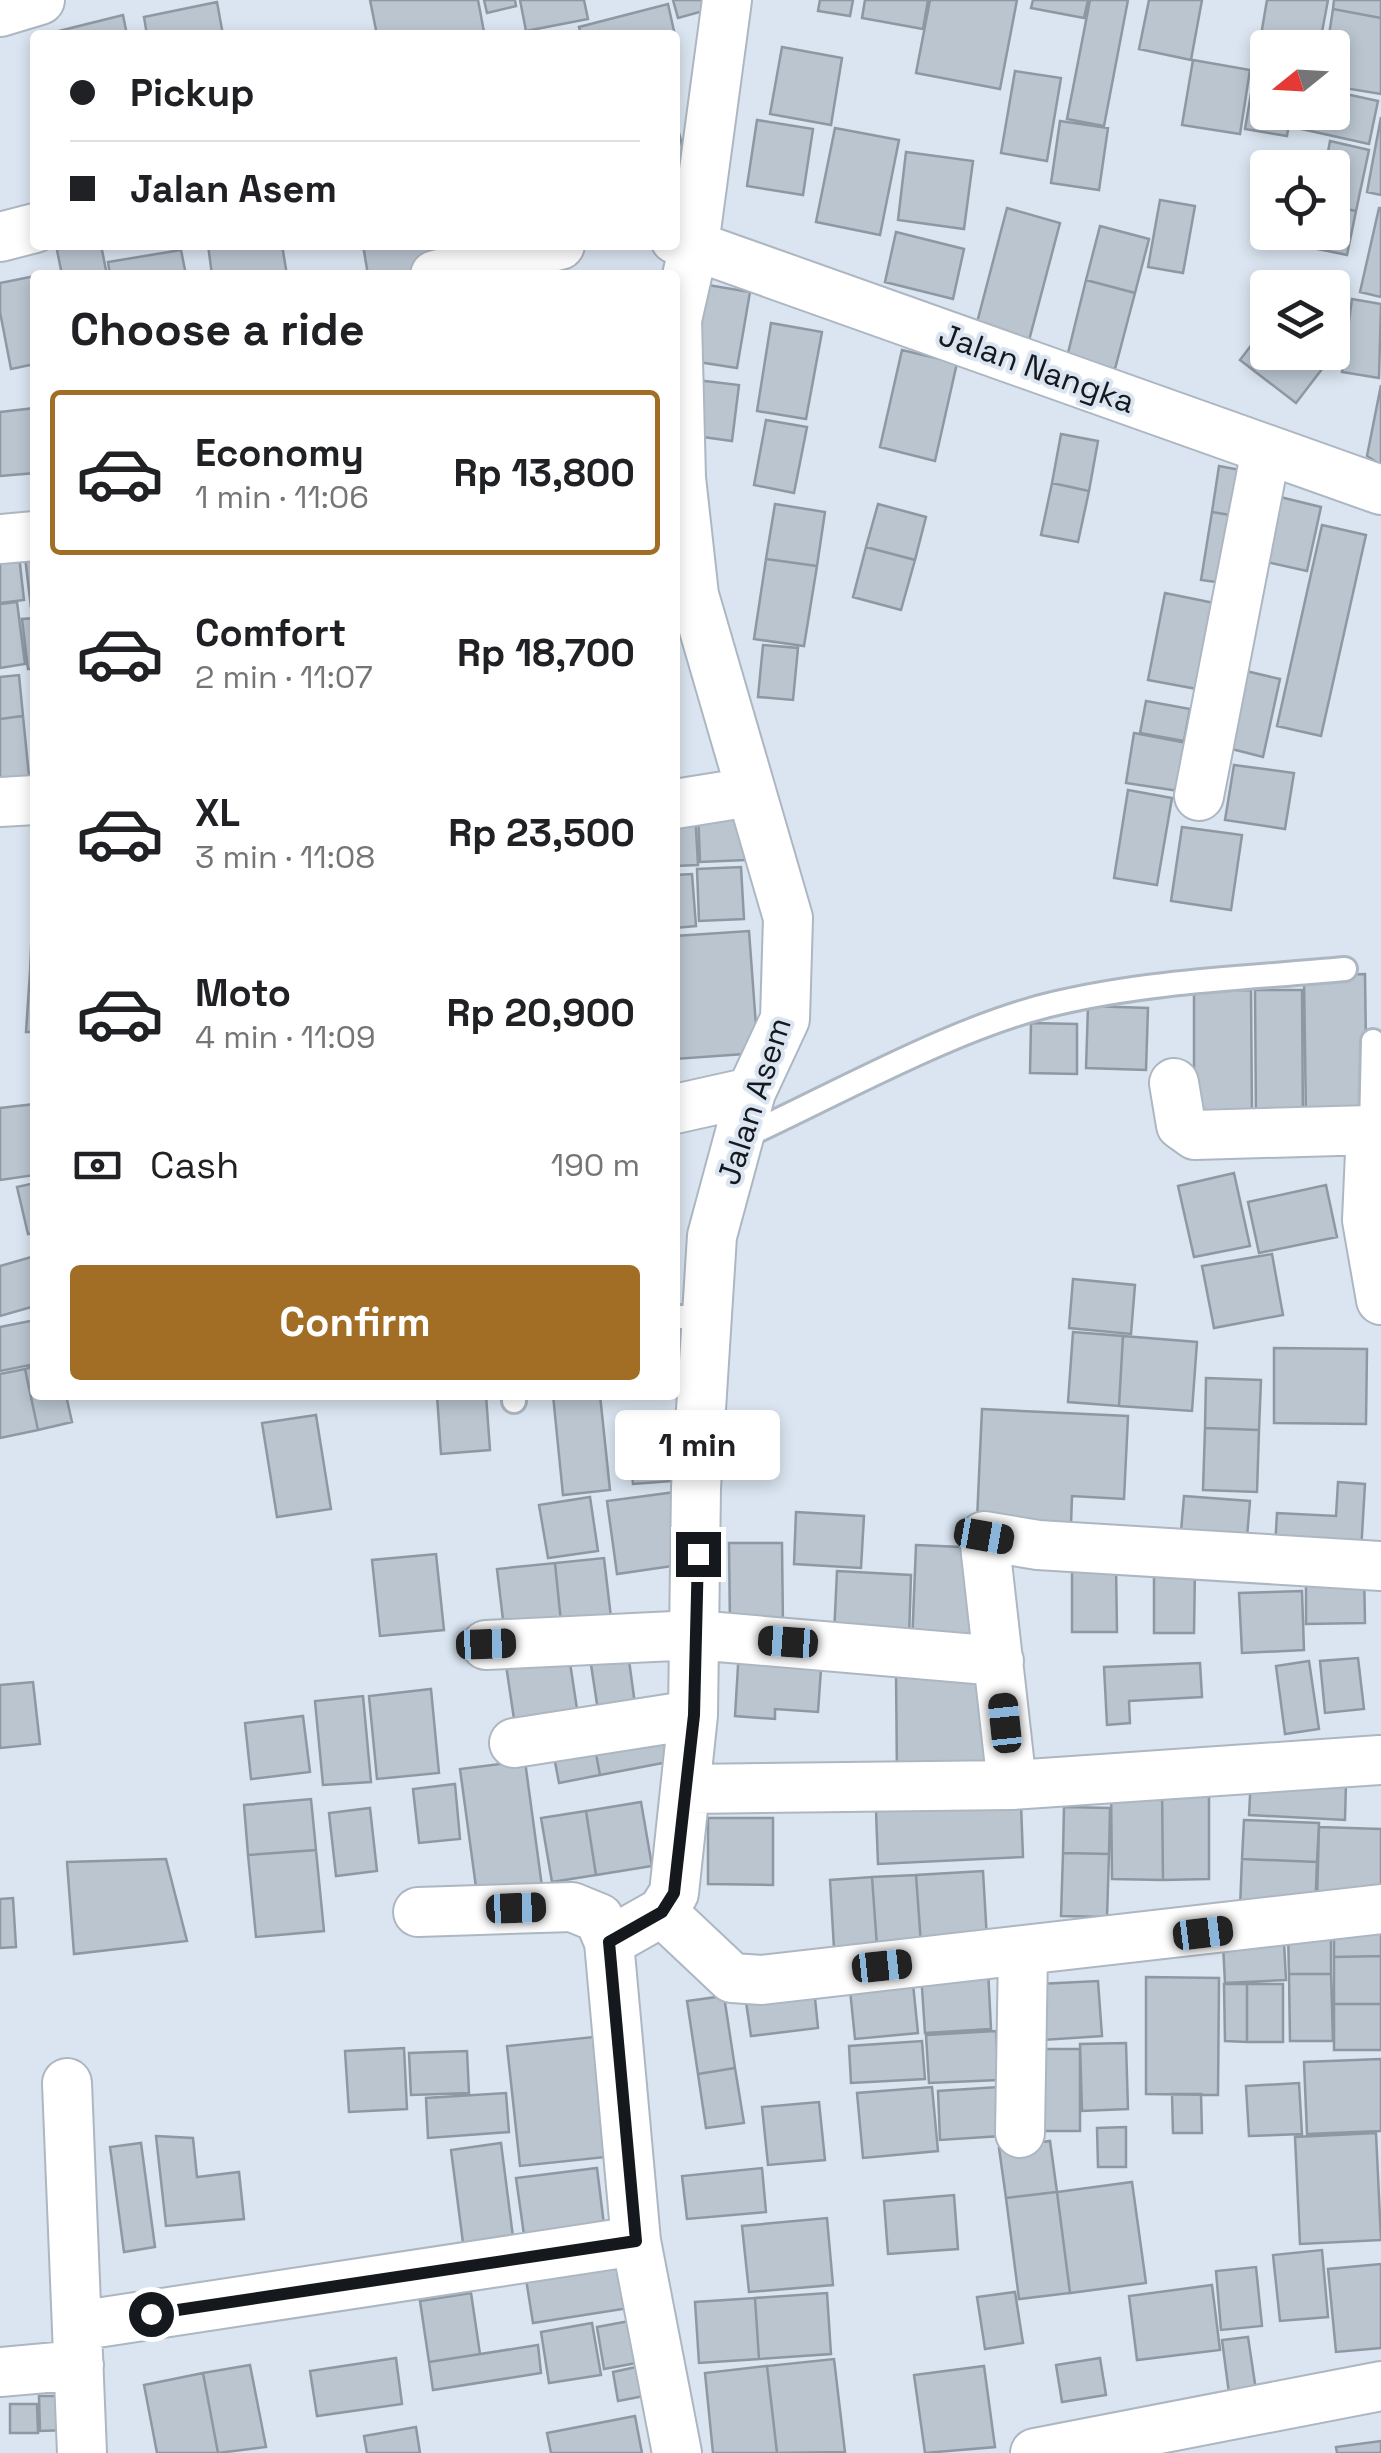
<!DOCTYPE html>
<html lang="en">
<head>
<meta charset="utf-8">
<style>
  :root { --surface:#fff; --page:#f2f2f2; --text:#202124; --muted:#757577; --line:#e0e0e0; --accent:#a26e26 }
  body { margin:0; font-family:"Space Grotesk",sans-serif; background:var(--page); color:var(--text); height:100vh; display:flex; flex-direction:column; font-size:38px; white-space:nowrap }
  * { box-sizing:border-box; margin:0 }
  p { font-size:32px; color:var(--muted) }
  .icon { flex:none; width:55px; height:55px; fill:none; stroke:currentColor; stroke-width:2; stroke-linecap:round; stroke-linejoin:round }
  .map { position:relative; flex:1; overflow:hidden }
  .panel { position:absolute; left:30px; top:270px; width:650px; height:1130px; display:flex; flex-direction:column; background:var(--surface); border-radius:10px; box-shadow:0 5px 15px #0003 }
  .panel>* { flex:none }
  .banner { position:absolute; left:30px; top:30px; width:650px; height:220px; border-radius:10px; box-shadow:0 5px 15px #0003; display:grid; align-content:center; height:220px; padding:0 40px; background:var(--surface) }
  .needle { width:65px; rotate:252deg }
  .controls { position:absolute; left:1250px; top:30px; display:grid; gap:20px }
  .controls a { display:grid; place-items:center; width:100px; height:100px; border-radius:10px; background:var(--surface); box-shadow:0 5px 15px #0003; font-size:50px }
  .end { position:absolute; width:45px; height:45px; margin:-22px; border:12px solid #15191d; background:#fff; box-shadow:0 0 0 5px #fff }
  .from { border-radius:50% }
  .bubble { position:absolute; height:70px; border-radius:10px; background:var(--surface); box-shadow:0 5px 15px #0003; font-size:32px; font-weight:600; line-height:70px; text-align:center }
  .car { position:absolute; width:30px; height:60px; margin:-30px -15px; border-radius:12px; box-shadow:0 0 8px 2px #0007; background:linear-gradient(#222 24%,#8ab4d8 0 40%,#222 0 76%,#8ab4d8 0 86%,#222 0) }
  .banner b { display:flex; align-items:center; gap:35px; height:95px; font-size:38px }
  .banner b+b { border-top:2px solid var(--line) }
  .banner i { width:25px; height:25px; background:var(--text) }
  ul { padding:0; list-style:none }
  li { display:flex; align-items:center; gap:30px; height:165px; margin:0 20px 15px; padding:0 20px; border:5px solid transparent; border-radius:10px }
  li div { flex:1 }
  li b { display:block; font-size:38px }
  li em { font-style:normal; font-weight:600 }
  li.active { border-color:var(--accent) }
  li>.icon { width:90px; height:90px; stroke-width:1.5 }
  h2 { padding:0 40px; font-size:45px; line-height:120px }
  .pay { display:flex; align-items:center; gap:25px; height:110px; padding:0 40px; font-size:38px }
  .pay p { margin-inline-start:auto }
  .cta { display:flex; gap:20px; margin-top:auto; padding:20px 40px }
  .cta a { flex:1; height:115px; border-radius:10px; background:var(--accent); color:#fff; font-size:40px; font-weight:600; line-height:115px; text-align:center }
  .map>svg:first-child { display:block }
  .building { fill:#bac5d0; stroke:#8e98a3; stroke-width:2.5 }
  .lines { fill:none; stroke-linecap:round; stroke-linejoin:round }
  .lane-casing { stroke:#adb7c2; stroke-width:28 }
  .street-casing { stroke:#adb7c2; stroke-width:52 }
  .lane { stroke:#fff; stroke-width:22 }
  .street { stroke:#fff; stroke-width:48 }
  .route { stroke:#15191d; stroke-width:12 }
  .labels { text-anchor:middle; stroke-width:8; stroke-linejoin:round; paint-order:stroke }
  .street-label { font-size:32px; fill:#15191d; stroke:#dae5f1 }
</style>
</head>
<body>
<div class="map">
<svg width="1381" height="2453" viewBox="0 0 1381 2453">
  <rect width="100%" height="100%" fill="#dae5f1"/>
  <path class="building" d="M370,0H478L484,32L377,35Z
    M484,0H515L516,6L487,13Z
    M520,0H584L588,19L526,31Z
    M673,0H716L718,7L678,18Z
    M820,0H853L850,16L818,11Z
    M865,0H928L923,29L862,18Z
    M930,0H1017L1000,89L916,73Z
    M1033,0H1088L1084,18L1031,8Z
    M1090,0H1128L1104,126L1067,119Z
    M1149,0H1202L1191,60L1139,49Z
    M1267,0H1328L1319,48H1268V112H1291L1287,136L1245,129Z
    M1334,0H1381V18L1333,9Z
    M217,2L223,35H147L144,17Z
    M668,4L676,40L675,35H581L579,27Z
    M1333,9L1381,18V94L1332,86V48H1327Z
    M123,15L127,35H60L59,31Z
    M782,47L842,58L831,125L770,114Z
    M1193,60L1250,70L1240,134L1182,125Z
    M1015,71L1061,78L1047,161L1001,153Z
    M1332,91L1378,101L1369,144L1297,128L1301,112H1332Z
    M675,117L695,196L675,201Z
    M1381,117V195L1367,192Z
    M757,120L813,129L803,195L747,186Z
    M1060,121L1108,128L1099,190L1051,183Z
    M835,128L899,140L880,235L816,222Z
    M1330,141L1369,150L1356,211L1332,206V168H1325Z
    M906,152L973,161L964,229L898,220Z
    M1160,200L1195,206L1183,273L1148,267Z
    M1332,206L1356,211L1347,255L1308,247L1311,232H1332Z
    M1007,208L1060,223L1027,348L974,334Z
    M1379,208H1381V297L1360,292Z
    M1100,226L1149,239L1135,293L1086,280Z
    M896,232L964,249L953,299L885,282Z
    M1280,232H1308L1306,245L1279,239Z
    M56,245H101L107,275H62Z
    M208,245H282L287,275H212Z
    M363,245H442L446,268L368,275Z
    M181,250L186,275H110L108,262Z
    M559,271L655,273V275H559Z
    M35,276V364L11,369L0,312V283Z
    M1086,280L1135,293L1115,369L1067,357Z
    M696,283L750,292L737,368L685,360Z
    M1352,299L1381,304L1379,378L1342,372Z
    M771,323L822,332L806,419L757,411Z
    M1268,323V352H1327L1332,356L1296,403L1240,360Z
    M902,350L957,363L935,461L880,447Z
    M688,379L739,385L732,441L681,434Z
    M1381,385V465L1367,456Z
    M35,408V473L0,476V412Z
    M766,420L807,427L794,493L754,485Z
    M1061,434L1098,441L1089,491L1052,483Z
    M1219,466L1256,473L1248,518L1212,512Z
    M1052,483L1089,491L1078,542L1041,535Z
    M1276,496L1321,507L1307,571L1262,561Z
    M775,504L825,512L817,566L766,559Z
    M878,504L926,517L915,560L866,547Z
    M1212,512L1248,518L1238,585L1201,580Z
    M1322,525L1366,535L1321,736L1277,726Z
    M866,547L915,560L901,610L853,597Z
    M19,555L24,600L0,603V557Z
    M35,556V615L32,616L25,557Z
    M766,559L817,566L804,646L754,639Z
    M1165,593L1214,603L1197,689L1148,680Z
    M17,602L25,664L0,668V604Z
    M35,618V668L28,669L22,619Z
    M763,645L798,648L793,700L758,697Z
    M1233,668L1280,679L1263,757L1216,745Z
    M19,675L23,716L0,719V677Z
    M1146,701L1190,709L1184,741L1140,733Z
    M23,716L29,776L0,779V719Z
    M1134,733L1187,743L1179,791L1126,783Z
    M1234,765L1294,773L1285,829L1225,820Z
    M1128,790L1172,798L1157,885L1114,878Z
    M743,810L745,860L700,862L698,811Z
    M695,812L698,865L675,866V813Z
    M1182,827L1242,835L1231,910L1171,901Z
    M741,867L744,919L699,921L697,869Z
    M692,874L696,926L675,928V875Z
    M33,904H35V972H30Z
    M749,931L758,1053L675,1059V936Z
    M30,972H35V1032H26Z
    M1365,974L1367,1121H1306L1304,976Z
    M1251,990L1252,1115H1194V991Z
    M1255,990H1302L1303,1122H1256Z
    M1088,1006L1148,1008L1146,1070L1086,1068Z
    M1031,1023L1077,1024V1074L1030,1073Z
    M35,1104V1175L0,1180V1108Z
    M1234,1173L1250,1246L1194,1257L1178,1186Z
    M35,1183V1233L28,1234L17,1187Z
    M1326,1185L1337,1237L1259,1253L1248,1202Z
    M1272,1254L1283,1315L1214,1328L1202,1266Z
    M35,1256V1306L0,1316V1266Z
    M1073,1279L1135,1285L1131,1334L1069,1328Z
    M35,1320V1364L0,1371V1327Z
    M1073,1332L1123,1336L1119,1406L1068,1402Z
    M1123,1336L1197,1342L1192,1411L1119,1406Z
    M1274,1348L1367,1349L1366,1424L1274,1423Z
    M35,1366V1395H66L72,1422L38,1430L25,1369Z
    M25,1369L38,1430L0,1438V1374Z
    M1206,1378L1261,1380L1259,1430L1205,1428Z
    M437,1395H486L490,1450L441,1454Z
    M553,1395H600L610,1490L563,1495Z
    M982,1409L1128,1416L1124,1499L1072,1496L1071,1525L977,1520Z
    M316,1415L331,1509L277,1517L262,1423Z
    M680,1425L685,1480L633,1484L628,1430Z
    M1205,1428L1259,1430L1257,1492L1203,1490Z
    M1338,1482L1365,1484L1361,1552L1275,1548L1277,1513L1336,1516Z
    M683,1491L693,1563L617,1574L607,1501Z
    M1184,1496L1250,1501L1246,1549L1180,1543Z
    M590,1497L598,1551L548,1558L539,1505Z
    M796,1512L864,1516L861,1568L794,1564Z
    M729,1543H782L783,1627L730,1628Z
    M916,1545L984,1548L981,1647L912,1644Z
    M436,1554L444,1630L380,1636L372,1560Z
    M604,1558L612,1626L562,1632L555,1563Z
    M555,1563L562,1632L505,1637L497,1569Z
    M1072,1564H1116L1117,1632H1072Z
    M1154,1566H1195L1194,1633H1154Z
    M837,1571L911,1575L909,1639L834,1635Z
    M1364,1571L1365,1623L1306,1624V1573Z
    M1302,1591L1304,1650L1242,1653L1239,1593Z
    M739,1649L822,1655L818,1712L775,1709V1719L735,1716Z
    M628,1653L637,1719L600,1724L590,1658Z
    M569,1656L577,1709L514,1719L506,1665Z
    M1358,1658L1364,1709L1325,1713L1320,1661Z
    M1309,1661L1319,1729L1285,1734L1276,1666Z
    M1200,1663L1202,1697L1129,1701L1130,1723L1107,1725L1104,1667Z
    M995,1671L997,1776L897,1777L896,1672Z
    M33,1682L40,1744L0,1748V1685Z
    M431,1689L439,1773L377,1779L369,1696Z
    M363,1696L371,1782L323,1785L315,1701Z
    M303,1716L310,1772L251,1779L245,1723Z
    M682,1720L689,1758L600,1775L593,1738Z
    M593,1738L600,1775L559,1783L552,1746Z
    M525,1761L543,1894L478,1902L460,1769Z
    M1251,1777L1346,1782L1345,1820L1249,1815Z
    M455,1784L460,1839L419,1843L413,1789Z
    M1162,1787L1163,1880L1112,1879L1111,1788Z
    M1162,1787H1209V1879L1163,1880Z
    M311,1799L316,1850L248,1855L244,1805Z
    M641,1802L652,1866L596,1875L586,1811Z
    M1021,1804L1023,1857L878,1864L876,1811Z
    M1064,1807L1110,1808L1109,1854L1063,1853Z
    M370,1808L377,1871L336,1876L329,1813Z
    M586,1811L596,1875L552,1882L541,1818Z
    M708,1818H773V1885L708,1884Z
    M1244,1820L1319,1823L1317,1862L1242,1859Z
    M1319,1827L1381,1829V1904L1317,1901Z
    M316,1850L324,1931L256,1937L248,1855Z
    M1063,1853L1109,1854L1107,1917L1061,1916Z
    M166,1859L187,1941L74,1954L67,1862Z
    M1242,1859L1317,1862L1315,1912L1240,1908Z
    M983,1871L987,1940L921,1944L916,1875Z
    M916,1875L921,1944L877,1947L872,1877Z
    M872,1877L877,1947L834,1949L830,1880Z
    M13,1898L16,1947L0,1948V1899Z
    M1334,1926H1381V1956L1334,1957Z
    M1288,1932H1331V1974H1289Z
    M1284,1942L1286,1980L1225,1983L1223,1944Z
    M1381,1956V2004H1334V1957Z
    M988,1969L991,2029L925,2033L921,1973Z
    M912,1974L918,2033L855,2039L849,1980Z
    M1289,1974H1331L1333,2041H1290Z
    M1146,1977L1219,1978L1218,2095L1146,2094Z
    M1098,1981L1102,2036L1043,2040L1039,1984Z
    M1224,1984H1247V2042L1225,2041Z
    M1247,1984H1283V2042H1247Z
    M814,1988L818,2028L751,2036L745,1995Z
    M724,1996L735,2068L698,2074L687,2001Z
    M1334,2004H1381V2050H1334Z
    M996,2031L999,2080L929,2083L926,2035Z
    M593,2037L606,2157L520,2166L507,2046Z
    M922,2041L925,2079L851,2083L849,2046Z
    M1126,2043L1128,2109L1082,2111L1080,2044Z
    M404,2048L407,2109L349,2112L345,2051Z
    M1044,2049H1080V2131H1044Z
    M467,2051L469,2093L411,2095L409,2053Z
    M1381,2059V2131L1307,2134L1304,2062Z
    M735,2068L744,2123L706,2128L698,2074Z
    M1299,2083L1302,2134L1249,2136L1246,2086Z
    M932,2087L938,2151L863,2158L857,2093Z
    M998,2087L1001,2136L940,2140L938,2091Z
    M506,2093L509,2132L428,2138L426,2098Z
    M1172,2094H1201L1202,2133H1173Z
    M819,2102L825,2160L768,2165L762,2107Z
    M1126,2127V2167H1098L1097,2128Z
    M1376,2133L1381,2240L1300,2244L1295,2137Z
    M156,2136L193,2138L197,2177L239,2172L244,2219L166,2226Z
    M1050,2141L1057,2192L1006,2198L999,2148Z
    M141,2143L155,2247L124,2252L110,2147Z
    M501,2143L513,2237L463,2243L451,2150Z
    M597,2168L605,2233L525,2242L516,2178Z
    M762,2168L766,2212L687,2219L682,2176Z
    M1132,2182L1146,2283L1070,2293L1057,2192Z
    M1057,2192L1070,2293L1019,2299L1006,2198Z
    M954,2195L958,2249L888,2254L884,2201Z
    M827,2218L833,2285L749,2292L742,2226Z
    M1322,2250L1328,2317L1280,2321L1273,2255Z
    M622,2264L629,2308L533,2323L526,2279Z
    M1381,2264V2348L1336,2352L1328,2269Z
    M1256,2267L1262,2326L1221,2330L1216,2271Z
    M1212,2285L1220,2350L1137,2360L1129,2296Z
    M1015,2292L1023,2343L985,2349L977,2297Z
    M471,2293L480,2354L429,2362L420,2301Z
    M827,2293L831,2354L759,2359L755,2298Z
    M755,2298L759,2359L699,2363L695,2302Z
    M651,2317L658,2359L604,2369L597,2327Z
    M592,2323L601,2375L549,2383L541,2332Z
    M1248,2337L1257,2397L1230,2401L1222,2340Z
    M538,2345L541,2373L433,2390L429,2362Z
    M396,2358L402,2404L317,2416L310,2371Z
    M1100,2358L1106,2395L1062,2402L1056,2365Z
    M834,2359L845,2452L777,2453L767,2366Z
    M659,2362L665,2392L618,2401L613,2372Z
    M250,2365L266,2447L218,2453L203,2373Z
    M767,2366L777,2453H713L705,2373Z
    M984,2366L995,2447L925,2453L914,2375Z
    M203,2373L218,2453H157L144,2385Z
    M39,2396H68V2430L40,2431Z
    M10,2404H37L38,2433H10Z
    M635,2416L642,2453H551L547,2433Z
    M416,2427L420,2453H367L364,2436Z
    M1381,2441V2453H1337L1336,2447Z"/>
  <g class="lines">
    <g class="lane-casing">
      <path id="lane" d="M1371,1130L1373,1041
        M741,1138C837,1094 956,1026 1057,1003C1150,981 1249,978 1345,969
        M675,1317H707
        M514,1395V1401"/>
    </g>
    <g class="street-casing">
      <path id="street" d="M0,12L40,0
        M0,237L35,228
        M675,239L1381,490
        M435,275L560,245
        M0,539L35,536
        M1199,796L1266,450
        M0,802L35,800
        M675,804L750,792
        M1174,1083L1181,1125L1195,1135L1371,1130L1367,1220L1381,1300
        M675,1109L751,1092
        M486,1645L695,1635L999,1661
        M514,1743L693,1715
        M1012,1785L984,1536L1038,1545L1381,1566
        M688,1789L1012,1785L1380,1760
        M418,1912L572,1907L599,1918L609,1942L636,2241L677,2453
        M662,1912L732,1978L762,1980L1381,1909
        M609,1942L662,1912L674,1893L693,1715L696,1488L712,1236L751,1092L785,1019L788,918L694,595L681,478L677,320L694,245L727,0
        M67,2083L82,2453
        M1020,2133L1023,1952
        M77,2326L636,2241
        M0,2372L79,2365
        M1035,2453L1381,2386"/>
    </g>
    <use href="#lane" class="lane"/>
    <use href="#street" class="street"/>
  </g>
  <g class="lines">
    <path class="route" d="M151,2314L636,2241L609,1942L662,1912L674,1893L694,1715L698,1554"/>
  </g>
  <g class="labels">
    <g class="street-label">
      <text transform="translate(1037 368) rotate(20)" y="11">Jalan Nangka</text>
      <text transform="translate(754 1101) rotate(-72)" y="11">Jalan Asem</text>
    </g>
  </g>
</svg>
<div class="controls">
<a><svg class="needle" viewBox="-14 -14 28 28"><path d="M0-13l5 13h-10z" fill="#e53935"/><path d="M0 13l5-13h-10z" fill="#757577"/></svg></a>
<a><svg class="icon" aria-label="locate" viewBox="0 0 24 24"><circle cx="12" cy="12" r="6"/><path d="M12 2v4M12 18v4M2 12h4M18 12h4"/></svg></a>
<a><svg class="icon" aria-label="layers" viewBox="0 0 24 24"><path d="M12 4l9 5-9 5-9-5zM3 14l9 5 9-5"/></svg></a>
</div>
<i class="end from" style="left:151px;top:2314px"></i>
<i class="end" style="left:698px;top:1554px"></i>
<div class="bubble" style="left:615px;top:1410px;width:165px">1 min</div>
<i class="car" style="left:984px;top:1536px;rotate:100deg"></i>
<i class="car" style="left:788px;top:1642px;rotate:274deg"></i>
<i class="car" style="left:486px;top:1644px;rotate:88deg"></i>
<i class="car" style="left:1005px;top:1723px;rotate:354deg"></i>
<i class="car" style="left:516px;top:1908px;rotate:88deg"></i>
<i class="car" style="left:1203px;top:1933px;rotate:83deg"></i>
<i class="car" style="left:882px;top:1966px;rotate:84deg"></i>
<div class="banner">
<b><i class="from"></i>Pickup</b>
<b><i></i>Jalan Asem</b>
</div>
<section class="panel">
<h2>Choose a ride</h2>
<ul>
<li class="active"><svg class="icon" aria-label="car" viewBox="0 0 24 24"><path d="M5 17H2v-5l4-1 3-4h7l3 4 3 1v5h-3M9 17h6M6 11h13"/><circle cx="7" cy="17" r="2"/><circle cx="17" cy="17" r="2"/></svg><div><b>Economy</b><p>1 min · 11:06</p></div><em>Rp 13,800</em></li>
<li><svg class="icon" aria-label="car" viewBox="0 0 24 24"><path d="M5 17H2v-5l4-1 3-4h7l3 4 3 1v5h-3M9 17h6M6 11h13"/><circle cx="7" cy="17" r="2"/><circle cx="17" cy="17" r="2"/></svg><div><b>Comfort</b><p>2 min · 11:07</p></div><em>Rp 18,700</em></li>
<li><svg class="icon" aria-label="car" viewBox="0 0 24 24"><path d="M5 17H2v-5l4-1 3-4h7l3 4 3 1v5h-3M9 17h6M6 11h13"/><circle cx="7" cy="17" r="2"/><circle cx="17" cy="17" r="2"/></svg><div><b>XL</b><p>3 min · 11:08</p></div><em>Rp 23,500</em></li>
<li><svg class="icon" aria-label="car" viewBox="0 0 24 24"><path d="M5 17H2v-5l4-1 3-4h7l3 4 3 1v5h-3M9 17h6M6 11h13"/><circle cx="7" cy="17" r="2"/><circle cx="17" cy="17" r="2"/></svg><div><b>Moto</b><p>4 min · 11:09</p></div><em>Rp 20,900</em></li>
</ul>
<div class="pay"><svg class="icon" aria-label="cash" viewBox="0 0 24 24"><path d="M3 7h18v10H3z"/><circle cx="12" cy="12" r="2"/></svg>Cash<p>190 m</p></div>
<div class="cta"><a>Confirm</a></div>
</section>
</div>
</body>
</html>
